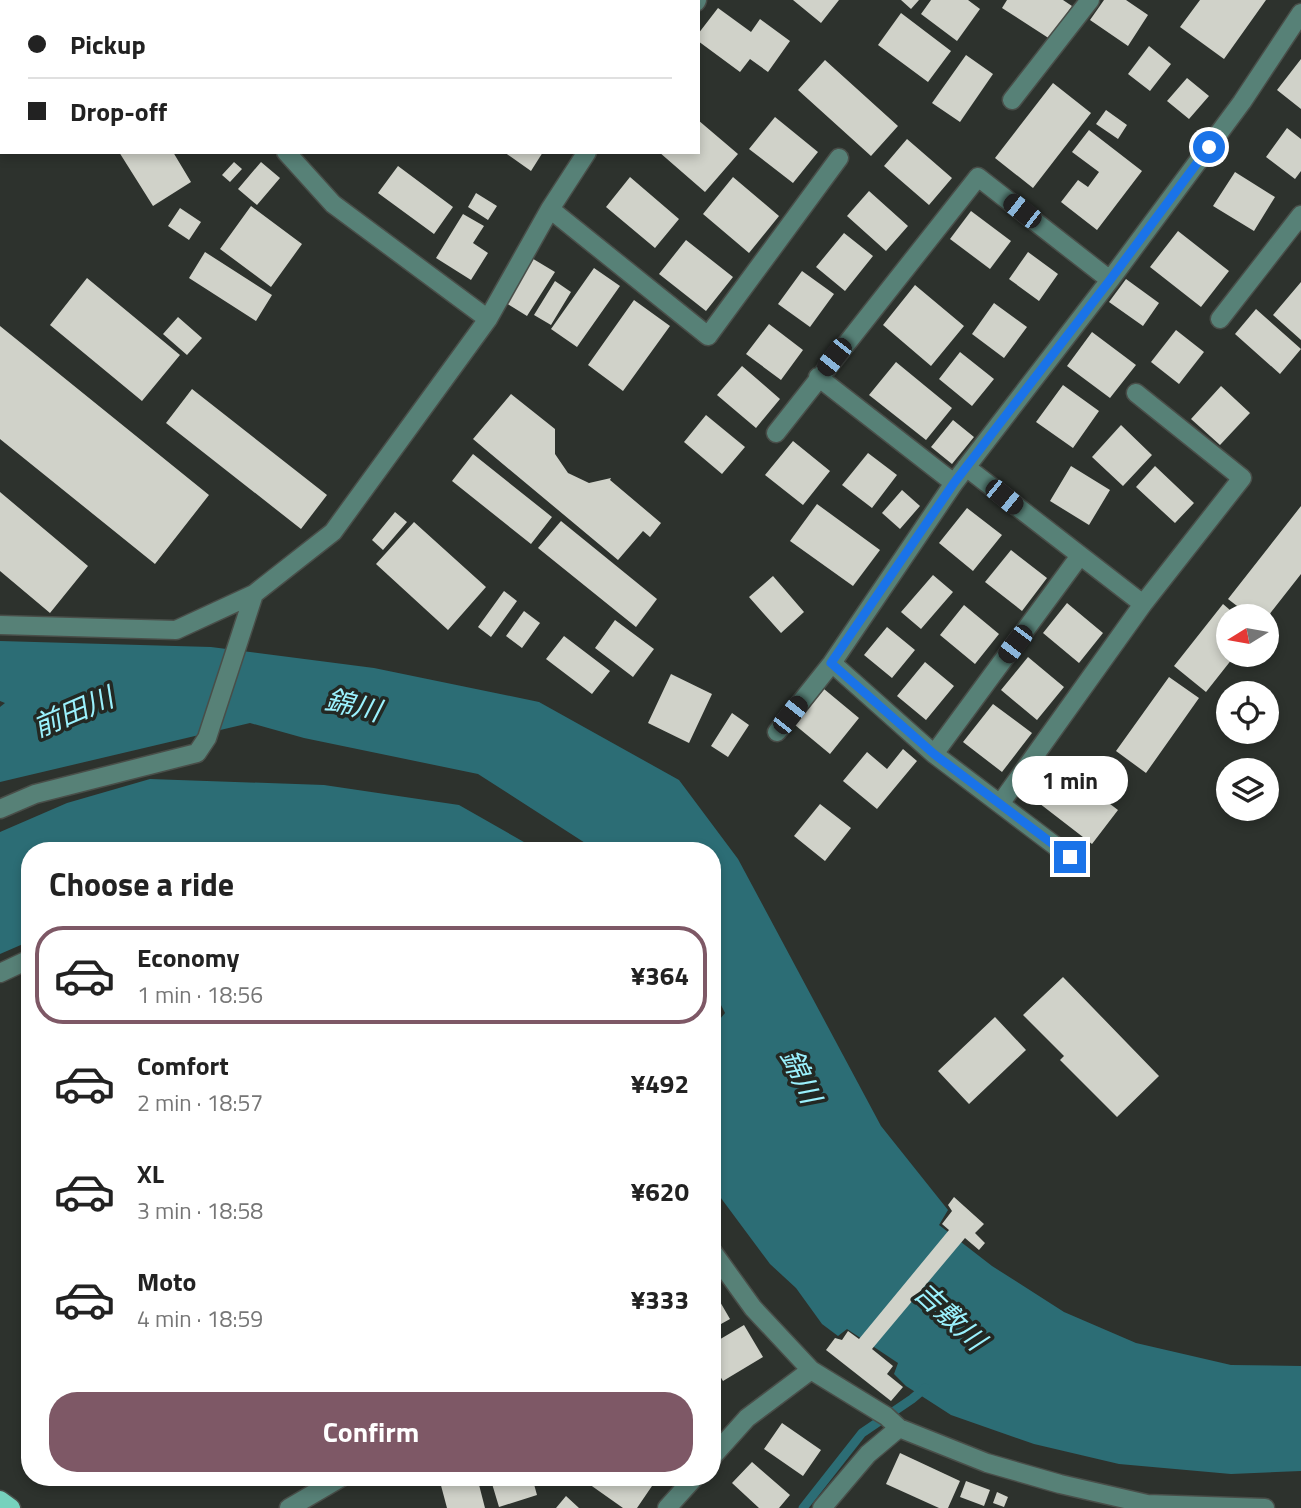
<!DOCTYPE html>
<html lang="en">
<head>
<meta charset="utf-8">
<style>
  :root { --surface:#fff; --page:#f2f2f2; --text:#222; --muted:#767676; --line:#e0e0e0; --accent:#7e5866 }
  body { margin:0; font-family:"Titillium Web","Noto Sans JP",sans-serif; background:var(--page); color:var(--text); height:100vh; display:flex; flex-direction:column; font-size:26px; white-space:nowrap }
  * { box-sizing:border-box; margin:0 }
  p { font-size:23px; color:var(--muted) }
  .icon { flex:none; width:38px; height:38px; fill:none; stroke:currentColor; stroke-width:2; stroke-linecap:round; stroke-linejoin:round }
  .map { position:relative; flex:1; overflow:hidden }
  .details { position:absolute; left:21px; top:842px; width:700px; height:644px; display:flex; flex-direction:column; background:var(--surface); border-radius:28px; box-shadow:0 4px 10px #0003 }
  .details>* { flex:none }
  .banner { position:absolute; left:0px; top:0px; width:700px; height:154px; box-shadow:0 4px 10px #0003; display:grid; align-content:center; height:154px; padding:0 28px; background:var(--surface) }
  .needle { width:46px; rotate:259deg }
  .buttons { position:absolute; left:1216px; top:604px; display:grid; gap:14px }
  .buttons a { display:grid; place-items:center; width:63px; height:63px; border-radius:50%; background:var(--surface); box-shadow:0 4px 10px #0003; font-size:35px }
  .end { position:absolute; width:32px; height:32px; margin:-16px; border:9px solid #1a73e8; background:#fff; box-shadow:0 0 0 4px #fff }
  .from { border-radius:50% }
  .bubble { position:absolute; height:49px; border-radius:24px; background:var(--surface); box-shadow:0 4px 10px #0003; font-size:23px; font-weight:700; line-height:49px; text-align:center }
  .car { position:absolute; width:21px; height:42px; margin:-21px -10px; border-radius:9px; box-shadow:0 0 5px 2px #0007; background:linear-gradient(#222 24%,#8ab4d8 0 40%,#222 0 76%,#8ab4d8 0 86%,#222 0) }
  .banner b { display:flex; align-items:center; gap:24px; height:66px; font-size:26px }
  .banner b+b { border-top:2px solid var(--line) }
  .banner i { width:18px; height:18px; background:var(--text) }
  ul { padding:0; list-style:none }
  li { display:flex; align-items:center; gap:21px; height:98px; margin:0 14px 10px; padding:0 14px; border:4px solid transparent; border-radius:28px }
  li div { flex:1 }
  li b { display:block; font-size:26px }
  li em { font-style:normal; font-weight:700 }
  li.current { border-color:var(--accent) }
  li>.icon { width:63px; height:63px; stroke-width:1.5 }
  h2 { padding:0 28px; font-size:32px; line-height:84px }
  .button { display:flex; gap:14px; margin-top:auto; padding:14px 28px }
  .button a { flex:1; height:80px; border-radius:28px; background:var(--accent); color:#fff; font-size:28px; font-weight:700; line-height:80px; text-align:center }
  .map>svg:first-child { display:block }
  .water { fill:#2c6d75 }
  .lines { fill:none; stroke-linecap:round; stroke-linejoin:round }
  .stream { stroke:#2c6d75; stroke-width:9 }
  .building { fill:#d0d2c9 }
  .minor-casing { stroke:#494e49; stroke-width:21 }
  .major-casing { stroke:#494e49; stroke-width:21 }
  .minor { stroke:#578177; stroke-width:18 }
  .major { stroke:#76d2bd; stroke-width:18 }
  .route { stroke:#1a73e8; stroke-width:9 }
  .labels { text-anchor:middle; stroke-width:7; stroke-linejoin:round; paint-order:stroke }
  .water-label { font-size:28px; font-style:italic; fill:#9bf1fd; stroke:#232823 }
</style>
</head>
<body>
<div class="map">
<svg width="1301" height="1508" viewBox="0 0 1301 1508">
  <rect width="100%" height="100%" fill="#2d322d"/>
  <path class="water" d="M0,641L211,647L374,668L539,702L679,780L738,859L881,1126L948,1210L939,1225L992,1266L1064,1312L1136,1343L1231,1365L1301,1366V1471L1231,1474L1119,1464L1034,1444L951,1415L906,1386L894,1374L898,1363L847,1329L838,1336L822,1324L796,1288L770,1264L712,1186V1013L720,1019L725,1013L712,987V850H596L478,774L304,738L250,723L0,782V707L5,703L0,701Z
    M150,779L324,785L459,805L538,850H30V941L0,954V832L67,803Z"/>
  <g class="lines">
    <path class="stream" d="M803,1508L862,1433L912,1399L925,1388"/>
  </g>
  <path class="building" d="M793,0H839L821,23Z
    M901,0H919L911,9Z
    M931,0H968L980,9L957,41L921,14Z
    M1007,0H1063L1072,6L1050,39L1002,8Z
    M1104,0H1126L1148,15L1128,46L1090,20Z
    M1200,0H1266L1224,59L1180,27Z
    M718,8L751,32L760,19L790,41L768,72L750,59L740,72L698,41V34Z
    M901,13L951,51L928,82L878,45Z
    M1149,46L1171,64L1150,91L1128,74Z
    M966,55L993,74L960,122L932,103Z
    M1301,59V109L1277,90Z
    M825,60L898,126L871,156L798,90Z
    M1187,78L1209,96L1189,119L1167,101Z
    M1053,83L1091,113L1033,188L995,158Z
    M1106,110L1127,125L1118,139L1096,124Z
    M775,117L818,152L793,183L749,149Z
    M698,120L738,154L705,192L659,152H698Z
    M1287,128L1301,139V171L1295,179L1266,157Z
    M1089,130L1142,171L1097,230L1061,202L1078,180L1088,187L1099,172L1072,152Z
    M907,139L952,178L929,205L884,166Z
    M119,152H173L191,182L153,206Z
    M504,152H543L531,171Z
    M234,162L242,169L230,182L222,175Z
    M261,162L280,178L257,205L238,189Z
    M398,166L453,207L434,234L378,193Z
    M1235,172L1275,197L1254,231L1213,206Z
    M630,177L679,219L655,248L606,207Z
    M733,177L779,216L749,253L703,214Z
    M869,191L908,226L886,251L847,216Z
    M476,193L497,206L488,220L468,207Z
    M251,206L302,244L271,287L220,249Z
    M180,208L201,222L189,240L168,226Z
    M971,211L1011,241L990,269L950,239Z
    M463,214L484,226L473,243L488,253L471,280L436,258Z
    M1178,231L1229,271L1201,307L1150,267Z
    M844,233L873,256L845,291L816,267Z
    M686,240L733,277L706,311L659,274Z
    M205,252L272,295L256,321L189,278Z
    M1028,252L1058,274L1039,301L1009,279Z
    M530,257L555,272L527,316L503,301Z
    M594,268L620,286L577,347L551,329Z
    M802,271L834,294L810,327L778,304Z
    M87,278L180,355L142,401L50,325Z
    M1126,279L1159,303L1143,326L1109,302Z
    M555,281L571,292L551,325L534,315Z
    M1301,282V340L1273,315Z
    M915,285L964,326L931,366L883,325Z
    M634,300L670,326L623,391L588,365Z
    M994,303L1027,327L1004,358L972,334Z
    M1256,309L1301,349L1280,374L1235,334Z
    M178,317L202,338L187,355L163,334Z
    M769,324L803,350L781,380L746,354Z
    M0,326L209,495L155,564L0,439Z
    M1176,330L1204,352L1179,384L1151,362Z
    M1092,332L1136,365L1110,398L1067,366Z
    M960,352L994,379L972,406L939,379Z
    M896,362L952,408L926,440L869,395Z
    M742,366L780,399L756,428L717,395Z
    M1063,385L1099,411L1073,448L1036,422Z
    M1221,386L1250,413L1220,445L1191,419Z
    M192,389L327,495L301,529L166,423Z
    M511,394L555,429V454L568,473L589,483L611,478L610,480L661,523L650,537L643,531L618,560L473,439Z
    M706,415L745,447L722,474L684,442Z
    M953,420L974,437L952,464L931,447Z
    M1121,425L1152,455L1123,486L1092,457Z
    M793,441L830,471L803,505L765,475Z
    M868,453L897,475L872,508L842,485Z
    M473,454L552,517L531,544L452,481Z
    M1071,466L1110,490L1089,525L1050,501Z
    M1155,466L1194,503L1175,523L1136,487Z
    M902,490L920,506L900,529L882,513Z
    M0,492L88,566L50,613L0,571Z
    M817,504L880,550L853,586L790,541Z
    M1301,506V574L1268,616H1250L1228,599Z
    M967,508L1002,535L973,571L939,543Z
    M395,512L407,522L383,550L372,540Z
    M561,521L657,599L636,627L538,548Z
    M414,522L486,587L448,630L376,564Z
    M1011,550L1047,578L1022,611L985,582Z
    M933,575L953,592L921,629L901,612Z
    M773,576L804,612L781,633L749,597Z
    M504,591L517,601L491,637L478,627Z
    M1067,603L1103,633L1079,663L1043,633Z
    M1223,604L1237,616H1228V654H1236L1206,692L1174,666Z
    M964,605L999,634L975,664L940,635Z
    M524,611L540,623L522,648L506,636Z
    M615,620L654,649L633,677L595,648Z
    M887,627L915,650L892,678L864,655Z
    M564,636L610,671L592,694L546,659Z
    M1028,657L1064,687L1037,720L1001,690Z
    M925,662L954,686L926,720L897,696Z
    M671,674L712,694L689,743L648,723Z
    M1169,677L1199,698L1146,773L1116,751Z
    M824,689L859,718L830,754L795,725Z
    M993,704L1032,733L1002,772L963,742Z
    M732,713L749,725L728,757L711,746Z
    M903,749L917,761L877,809L843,781L867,752L887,769Z
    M1060,766L1118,810L1092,844L1035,800Z
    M820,804L851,828L825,861L794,836Z
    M1063,977L1159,1076L1117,1117L1060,1060L1064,1056L1023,1015Z
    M995,1017L1026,1050L969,1104L938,1071Z
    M954,1197L984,1224L975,1233L985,1243L979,1250L965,1238L872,1349L893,1366L887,1374L903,1387L891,1401L826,1350L835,1338L842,1340L848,1331L859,1339L949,1230L942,1224L952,1211L948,1205Z
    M712,1288L730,1319L712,1329Z
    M744,1325L763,1357L723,1381L712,1363V1344Z
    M782,1423L821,1450L803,1476L764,1449Z
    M900,1453L960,1481L948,1508H939L886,1484Z
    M752,1462L790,1495L779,1508H759L732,1483Z
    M444,1477H477L485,1508H447L439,1478Z
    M490,1477H532L537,1495L499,1507Z
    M594,1477H638L652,1486L637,1508H623L589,1484Z
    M966,1481L990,1490L984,1506L960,1497Z
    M997,1492L1008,1497L1004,1507L993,1503Z
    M566,1496L579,1508H556Z"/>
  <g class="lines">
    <g class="minor-casing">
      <path id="minor" d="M152,0L153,2
        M541,0L543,2
        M121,2L122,0
        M370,2L371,0
        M696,2L697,0
        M0,16L2,17
        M1012,100L1090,0
        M286,152L333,204L488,319
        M550,209L708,336L839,158
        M1220,319L1301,215
        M818,377L954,483
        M776,433L978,177L1110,280
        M966,467L1143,604
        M0,625L176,630L254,594L333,532L488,319L550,209L587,152
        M832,663L934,754L1070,857
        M777,732L832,663L954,483L1110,280L1242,102L1301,13
        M934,754L1079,557
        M1000,804L1143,604L1242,478L1136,393
        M0,809L35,794L197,753L207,738L254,594
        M0,973L30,959
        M712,1251L753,1308L811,1370L886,1416L899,1428L987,1463L1060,1484L1147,1504L1265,1508
        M712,1457L747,1418L811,1370
        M289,1508L342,1477
        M667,1508L695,1477
        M822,1508L868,1454L899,1428"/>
    </g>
    <g class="major-casing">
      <path id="major" d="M0,1500L11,1508"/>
    </g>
    <use href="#minor" class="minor"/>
    <use href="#major" class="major"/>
  </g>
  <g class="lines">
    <path class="route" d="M1070,857L934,754L831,663L954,483L1110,280L1209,147"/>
  </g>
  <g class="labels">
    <g class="water-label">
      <text transform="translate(353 705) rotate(13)" y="10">錦川</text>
      <text transform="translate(73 712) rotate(-23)" y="10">前田川</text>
      <text transform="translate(801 1076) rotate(65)" y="10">錦川</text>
      <text transform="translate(950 1316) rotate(43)" y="10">吉敷川</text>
    </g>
  </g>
</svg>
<div class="buttons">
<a><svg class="needle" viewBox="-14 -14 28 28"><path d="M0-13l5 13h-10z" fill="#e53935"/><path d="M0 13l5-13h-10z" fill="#767676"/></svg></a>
<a><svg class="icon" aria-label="locate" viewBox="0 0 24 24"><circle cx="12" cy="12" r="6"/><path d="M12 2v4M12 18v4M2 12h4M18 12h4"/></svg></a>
<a><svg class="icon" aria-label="layers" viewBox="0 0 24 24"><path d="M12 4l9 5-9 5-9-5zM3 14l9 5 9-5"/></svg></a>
</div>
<i class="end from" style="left:1209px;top:147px"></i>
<i class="end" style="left:1070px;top:857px"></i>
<div class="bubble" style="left:1012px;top:756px;width:116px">1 min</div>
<i class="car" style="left:1022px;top:211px;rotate:308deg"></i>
<i class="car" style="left:834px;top:357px;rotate:218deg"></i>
<i class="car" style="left:1004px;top:497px;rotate:129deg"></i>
<i class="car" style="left:1015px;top:644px;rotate:217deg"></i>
<i class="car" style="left:790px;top:715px;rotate:38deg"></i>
<div class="banner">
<b><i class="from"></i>Pickup</b>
<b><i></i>Drop-off</b>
</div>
<section class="details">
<h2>Choose a ride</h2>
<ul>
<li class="current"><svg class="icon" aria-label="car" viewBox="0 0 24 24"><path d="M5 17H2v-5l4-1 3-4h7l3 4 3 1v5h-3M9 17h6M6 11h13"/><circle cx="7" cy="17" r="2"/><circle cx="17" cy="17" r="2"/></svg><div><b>Economy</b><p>1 min · 18:56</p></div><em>¥364</em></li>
<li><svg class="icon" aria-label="car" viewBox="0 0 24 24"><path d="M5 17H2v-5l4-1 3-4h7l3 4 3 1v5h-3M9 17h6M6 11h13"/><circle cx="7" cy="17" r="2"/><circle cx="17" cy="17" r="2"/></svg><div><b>Comfort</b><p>2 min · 18:57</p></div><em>¥492</em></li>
<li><svg class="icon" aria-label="car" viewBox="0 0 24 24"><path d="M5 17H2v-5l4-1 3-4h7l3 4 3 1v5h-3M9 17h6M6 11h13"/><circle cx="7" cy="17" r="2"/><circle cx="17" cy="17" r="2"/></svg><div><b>XL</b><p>3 min · 18:58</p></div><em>¥620</em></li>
<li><svg class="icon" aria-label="car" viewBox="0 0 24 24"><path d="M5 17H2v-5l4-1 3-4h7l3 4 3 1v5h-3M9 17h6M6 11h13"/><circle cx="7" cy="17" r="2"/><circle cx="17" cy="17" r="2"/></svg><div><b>Moto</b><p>4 min · 18:59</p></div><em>¥333</em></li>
</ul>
<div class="button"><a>Confirm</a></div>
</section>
</div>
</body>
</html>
